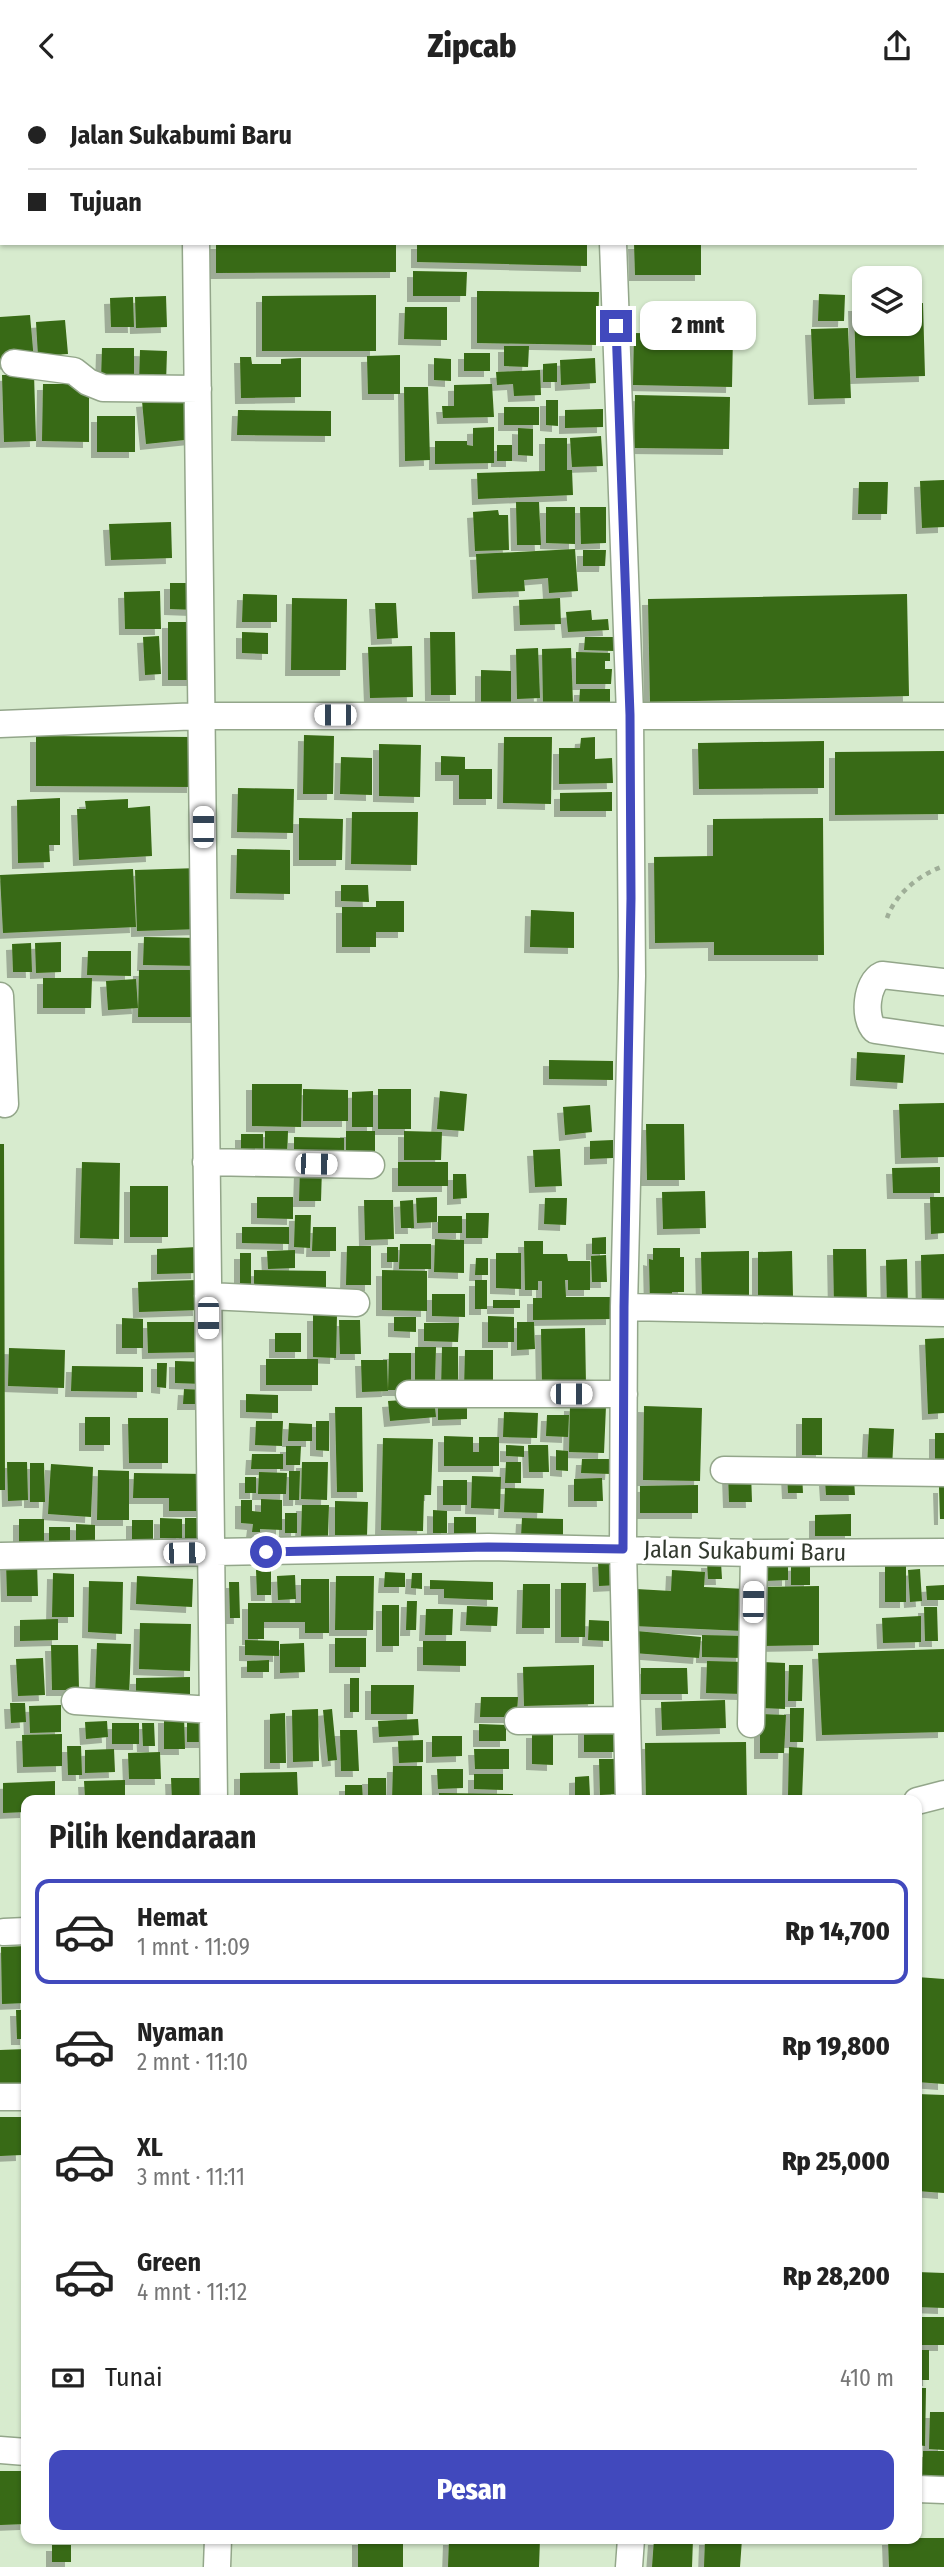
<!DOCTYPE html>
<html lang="id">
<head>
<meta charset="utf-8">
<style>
  :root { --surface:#fff; --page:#f6f6f6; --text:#222; --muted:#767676; --line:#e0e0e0; --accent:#4149bd }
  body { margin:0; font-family:"Fira Sans Condensed",sans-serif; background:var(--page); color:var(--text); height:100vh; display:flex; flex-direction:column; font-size:26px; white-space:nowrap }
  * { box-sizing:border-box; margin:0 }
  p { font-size:23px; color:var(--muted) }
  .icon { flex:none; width:38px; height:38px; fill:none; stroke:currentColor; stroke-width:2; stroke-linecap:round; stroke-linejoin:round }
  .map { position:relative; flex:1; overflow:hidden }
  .details { position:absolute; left:21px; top:1704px; width:901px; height:749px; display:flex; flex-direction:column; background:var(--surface); border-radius:14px; box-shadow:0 2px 5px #0004 }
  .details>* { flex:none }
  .guide { position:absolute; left:0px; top:0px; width:945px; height:154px; box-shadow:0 2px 5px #0004; display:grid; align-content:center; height:154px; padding:0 28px; background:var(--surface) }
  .buttons { position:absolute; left:852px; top:175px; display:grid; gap:14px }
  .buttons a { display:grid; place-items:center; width:70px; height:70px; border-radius:14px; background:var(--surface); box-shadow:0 2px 5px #0004; font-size:35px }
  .end { position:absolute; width:32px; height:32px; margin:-16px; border:9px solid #4149bd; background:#fff; box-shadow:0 0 0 4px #fff }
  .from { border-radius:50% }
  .bubble { position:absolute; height:49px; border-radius:14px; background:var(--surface); box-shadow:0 2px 5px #0004; font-size:23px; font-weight:800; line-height:49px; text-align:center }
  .car { position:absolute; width:21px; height:42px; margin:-21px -10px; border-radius:9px; box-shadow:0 0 5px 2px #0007; background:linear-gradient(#fff 24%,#345 0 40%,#fff 0 76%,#345 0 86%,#fff 0) }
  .guide b { display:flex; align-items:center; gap:24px; height:66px; font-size:26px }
  .guide b+b { border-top:2px solid var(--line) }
  .guide i { width:18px; height:18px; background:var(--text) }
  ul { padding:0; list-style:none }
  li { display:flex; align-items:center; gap:21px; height:105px; margin:0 14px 10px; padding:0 14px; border:4px solid transparent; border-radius:14px }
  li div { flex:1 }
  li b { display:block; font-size:26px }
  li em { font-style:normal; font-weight:800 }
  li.selected { border-color:var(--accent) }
  li>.icon { width:63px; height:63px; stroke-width:1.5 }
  h2 { padding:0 28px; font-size:32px; line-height:84px }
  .pay { display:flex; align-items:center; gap:18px; height:77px; padding:0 28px; font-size:26px }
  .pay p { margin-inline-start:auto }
  .cta { display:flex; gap:14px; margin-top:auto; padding:14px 28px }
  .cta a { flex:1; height:80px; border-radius:14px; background:var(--accent); color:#fff; font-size:28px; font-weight:800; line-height:80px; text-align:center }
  header { display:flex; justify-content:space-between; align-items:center; height:91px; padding:0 28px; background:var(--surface); font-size:32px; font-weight:800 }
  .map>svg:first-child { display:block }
  .building { fill:#386b13; filter:url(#shadow) }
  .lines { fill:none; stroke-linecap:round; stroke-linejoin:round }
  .minor-casing { stroke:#93a68a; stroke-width:29 }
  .path { stroke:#9fae98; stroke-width:4.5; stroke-dasharray:5 5; stroke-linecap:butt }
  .minor { stroke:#fff; stroke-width:26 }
  .route { stroke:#4149bd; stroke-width:9 }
  .labels { text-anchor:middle; stroke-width:7; stroke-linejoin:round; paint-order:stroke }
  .street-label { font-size:24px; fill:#32392e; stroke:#fff }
</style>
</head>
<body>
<header><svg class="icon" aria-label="back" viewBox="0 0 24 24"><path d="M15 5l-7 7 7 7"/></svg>Zipcab<svg class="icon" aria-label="share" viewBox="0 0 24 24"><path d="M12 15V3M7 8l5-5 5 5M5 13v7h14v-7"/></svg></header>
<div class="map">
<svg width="944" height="2476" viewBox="0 0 944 2476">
  <defs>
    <filter id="shadow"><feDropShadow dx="-6" dy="6" stdDeviation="0" flood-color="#0004"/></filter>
  </defs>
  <rect width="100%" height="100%" fill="#d7ebce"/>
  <path class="building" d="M216,152H396V181L216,182Z
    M417,152H587V175L417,171Z
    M634,152H701V184H635Z
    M413,180L467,181L466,205H413Z
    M477,200L599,201L598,254L477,252Z
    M819,203L845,204L844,230H818Z
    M376,204V260H262V205Z
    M166,205L167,236L136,237L135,206Z
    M133,206L134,236H111L110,207Z
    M923,212L925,285L856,287L854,214H864V233H910V213Z
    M405,216H447V249L404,248Z
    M730,217H752V237H730Z
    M30,224L34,270L0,273V226Z
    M65,229L68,263L38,265L36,231Z
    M848,237L851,307L814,308L811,238Z
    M634,242L733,244L732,296L633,294Z
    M504,255H529L528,276L504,275Z
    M102,257H134V289H101Z
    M140,259L167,260L166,293L139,292Z
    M464,262H490V280H464Z
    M400,264V303H368L367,265Z
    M240,266H251L252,273H281V268L301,267V306L241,307Z
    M434,267L451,268V290L434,289Z
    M595,267L596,292L561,294L560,269Z
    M557,272V291H543V273Z
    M540,279L541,304L514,305L513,293L497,294L496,281Z
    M34,283L36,350L4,351L2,284Z
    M43,293H89V351L42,350Z
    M492,293L494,326L443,327L442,315H454V294Z
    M404,296H428L430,369L405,370Z
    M635,304L730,306L729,358L634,357Z
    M190,306L194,348L146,353L142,310Z
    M546,309H558V335L546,334Z
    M504,316H539V334H504Z
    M603,318V336L565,337V319Z
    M238,319L331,320V345L237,344Z
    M97,325H135V361H97Z
    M494,336V372L435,373V350H467V354L473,355V337Z
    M518,337L533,338V365L518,364Z
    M601,345L603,375L572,376L570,347Z
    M545,347H567V379H572L573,404L478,408L477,382L545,380Z
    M497,354H512V370H497Z
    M944,389V436L922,437L920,390Z
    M859,391H888L887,423H858Z
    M516,411H539L541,454H517Z
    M546,416H575V453L546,452Z
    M580,416H606V452L581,453Z
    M498,419L499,424H508L509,459L475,460L473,421Z
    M171,431L172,467L111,469L109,433Z
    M575,458L578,500L549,502L548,487L524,489L525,500L478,502L476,463Z
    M583,459H606L605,475H583Z
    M170,492H197L196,519L170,518Z
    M160,500L161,538H125L124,501Z
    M243,503L277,504V531H242Z
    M907,503L909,605L650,611L648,508Z
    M292,507L347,508L346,579H291Z
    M560,507L561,533L520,534L519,509Z
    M375,512H396L398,547L377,548Z
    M591,519L592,529L608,528L609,539L568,541L566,521Z
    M168,531H200L199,589H168Z
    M242,541L268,542V563L242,562Z
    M430,541H455L456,604H431Z
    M159,545L161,583L145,584L143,546Z
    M585,546H614V560L584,559Z
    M412,555L413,606L370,607L368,556Z
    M538,557L540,607L517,608L516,558Z
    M571,557L573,613L543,614L542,558Z
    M576,561L610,562V570H605V578H612L611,593H576Z
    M481,579L511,580V614H481Z
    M580,598H610V615L579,614Z
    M304,644L334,645L333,703H303Z
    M36,645L193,646V696L36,695Z
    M504,646H552L551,713L503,712Z
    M595,646V668L612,667L613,692L559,693V657H580L581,647Z
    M824,650V697L699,698L698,652Z
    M379,653L421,654L420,706L379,705Z
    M944,660V723L835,724V661Z
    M441,665L465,666V678H492V708H459V684H441Z
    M341,666L372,667V704L340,703Z
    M238,697L294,698L293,742L237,741Z
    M612,701V720H560V702Z
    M60,707V754H49L50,771L18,772L17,709Z
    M128,708V717L150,715L152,765L79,769L77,718H86L85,710Z
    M352,721H418L417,774L351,773Z
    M299,727L343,728L342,769H299Z
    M823,727L824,864H714V851L655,852L654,766L713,765V728Z
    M237,758L290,759V803L236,802Z
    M199,777L201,838L137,840L135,779Z
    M133,778L136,836L3,842L0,784Z
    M341,794H368L369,811L341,810Z
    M376,810H404V841H376V856H342V816H376Z
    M531,819L574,821V857L530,856Z
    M144,846L200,847V875L143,874Z
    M61,851V881L36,882L35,852Z
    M31,852L32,881H13L12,853Z
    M88,860H131V885L87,884Z
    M139,879H202L201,926H138Z
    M43,887H92L91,917H43Z
    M136,888L138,917L108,919L106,890Z
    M857,961L905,964L903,992L856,989Z
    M549,969L613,970V989L549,988Z
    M252,993H302L301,1036L252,1035Z
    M303,998L348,999V1030H303Z
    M378,998H411V1038H378Z
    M373,1000V1036H352V1001Z
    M440,1000L467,1003L464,1040L437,1038Z
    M944,1012V1066L901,1067L899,1013Z
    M590,1014L592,1041L565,1044L563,1016Z
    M646,1033H684L685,1089H647Z
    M265,1040H288L287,1071H265Z
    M346,1040H375V1071H346Z
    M404,1040L442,1041L441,1069H404Z
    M241,1043H263V1066L241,1065Z
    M294,1046L344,1047V1069H294Z
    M613,1049V1067L590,1068V1050Z
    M0,1053H4L5,1399H0Z
    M560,1058L562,1095L535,1096L533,1059Z
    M82,1071L120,1072L119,1148L80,1147Z
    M398,1071H448V1095H398Z
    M940,1076V1102H893L892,1077Z
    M300,1077H322L321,1110H299Z
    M453,1083H466L467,1107L453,1108Z
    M130,1095H168V1146H130Z
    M705,1100L706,1137L663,1138L662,1101Z
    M257,1106H293V1128L257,1127Z
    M437,1106V1131L417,1132L416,1107Z
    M930,1106H944V1142L931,1143Z
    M545,1107H567L566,1134L544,1133Z
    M364,1109H393L394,1148L365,1149Z
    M413,1109L414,1137H401L400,1110Z
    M466,1122H489L488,1147H466Z
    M295,1124H311L310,1157L294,1156Z
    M438,1125H462V1142H438Z
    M242,1136H289V1153L242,1152Z
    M313,1136H336V1160H312Z
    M606,1146V1163H592V1147Z
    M435,1148L464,1149V1182L434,1181Z
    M524,1150H543V1163H567L568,1170H590V1199H568V1189H565L566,1206H612V1228L533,1229V1207H542V1190H538V1199H525Z
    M400,1153H431V1178H399Z
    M347,1155H371V1194H346Z
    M197,1156V1182L157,1183V1158Z
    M387,1156H398V1171H387Z
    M653,1157H680V1166H684V1201H672V1212H650L649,1168L653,1169Z
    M833,1158H866L867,1215L834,1216Z
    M295,1159V1177L268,1178L267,1160Z
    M749,1160V1206L702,1207L701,1161Z
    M792,1160L793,1206H758V1161Z
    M240,1162H251V1194L240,1193Z
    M496,1162H521V1198L496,1197Z
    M944,1163V1220L922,1221L921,1164Z
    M606,1164L607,1191H592L591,1165Z
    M476,1167H488V1184H475Z
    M907,1168L908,1218H887L886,1169Z
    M254,1179L326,1180V1203L254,1202Z
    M382,1179L427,1180V1220L382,1219Z
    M198,1189L199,1219L139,1221L138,1191Z
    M475,1189H487V1218H475Z
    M432,1203H465V1226L432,1225Z
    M493,1209H520V1217H493Z
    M313,1224H337L336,1267L313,1266Z
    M488,1225L514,1226V1251H488Z
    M394,1226H416V1241L394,1240Z
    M122,1227L143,1228V1257H122Z
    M339,1229H360L361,1263H340Z
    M147,1231H203V1261L148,1262Z
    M517,1231H534L535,1258L517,1259Z
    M424,1232H459L458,1251L424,1250Z
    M585,1237L586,1294H542L541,1238Z
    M275,1242H301V1261H275Z
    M944,1247V1322L928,1323L925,1248Z
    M415,1256H436L435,1299H415Z
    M442,1256H458V1301L441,1300Z
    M9,1257L65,1259L64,1297L8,1295Z
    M465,1259H493V1300L464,1299Z
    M389,1262H411V1299H388Z
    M266,1268H318V1294H266Z
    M361,1269H387L388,1300L362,1301Z
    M175,1270L204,1271L203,1293L175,1292Z
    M157,1272H167L166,1297L157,1296Z
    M72,1275L143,1276V1301L71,1300Z
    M184,1298L205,1299V1313H183Z
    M246,1303L278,1304V1322L246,1321Z
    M434,1307L436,1326L390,1330L388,1310Z
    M438,1310H467V1328L438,1329Z
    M570,1314L606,1315L604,1362L569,1361Z
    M644,1315L702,1317L700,1390L643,1389Z
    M335,1316H362L363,1401H337Z
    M504,1321L538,1322L537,1347L503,1346Z
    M547,1324H569L568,1346L546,1345Z
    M85,1326H110V1354H85Z
    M128,1327H168V1372H129Z
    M802,1327H822V1364H802Z
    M256,1330H283L282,1355L255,1354Z
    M316,1330H329V1360L316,1359Z
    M289,1332L312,1333V1350H288Z
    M869,1337L894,1338L892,1377L867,1376Z
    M935,1342H944V1380L935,1381Z
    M444,1345L473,1346V1361H479V1346H499V1375H444Z
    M383,1347L433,1348L431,1404H424L423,1440L381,1439Z
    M506,1354L524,1355V1366L506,1365Z
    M528,1354H548L549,1381H529Z
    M286,1355H301L300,1374H286Z
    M556,1359L568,1360V1380L556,1379Z
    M252,1363H283V1378H251Z
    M582,1368H612L611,1383L581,1382Z
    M7,1371H27L28,1409L8,1410Z
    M302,1371H328L327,1409L301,1408Z
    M506,1371H521V1392H505Z
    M30,1372H44L45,1411H30Z
    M51,1373L93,1376L91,1426L48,1423Z
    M98,1379L129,1380V1429H97Z
    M289,1380H300L299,1409H289Z
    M259,1381L287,1382L286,1403H258Z
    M751,1381L752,1411H729L728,1382Z
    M134,1382L205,1383V1420H169V1407H133Z
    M787,1382H802L803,1402H788Z
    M472,1385L501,1386L500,1418L471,1417Z
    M245,1386H256V1402H245Z
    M602,1387L603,1410H574V1388Z
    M854,1388L855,1404H826L825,1389Z
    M443,1389H467V1414H443Z
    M698,1394V1422H640V1395Z
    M939,1396H944V1428H940Z
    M505,1397L544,1398L543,1422L504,1421Z
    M261,1408L282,1409V1439L260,1438V1441H252L253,1433L241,1432V1409H252V1420L261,1421Z
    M335,1410L368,1411L367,1445L335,1444Z
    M302,1414H329L328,1447L301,1446Z
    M433,1419L447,1420V1442H433Z
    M285,1422H297V1442H285Z
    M851,1423V1445H815V1424Z
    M454,1426H476V1448L454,1449Z
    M160,1427L182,1428V1447H160Z
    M185,1427H207L208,1449H185Z
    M522,1427L563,1428V1447L521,1446Z
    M19,1428H44V1455H19Z
    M132,1429H153V1452H132Z
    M76,1433L95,1434V1454H76Z
    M49,1436H70V1458L49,1457Z
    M618,1469L619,1494L599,1495L598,1470Z
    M37,1470L38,1505H7L6,1471Z
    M707,1471H721L722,1488H708Z
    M763,1472H788V1489L764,1490Z
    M810,1473V1494H791V1474Z
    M885,1475H906V1511H885Z
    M920,1478L922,1510L910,1511L908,1479Z
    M256,1479H271V1504H257Z
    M672,1479L705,1481L704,1496L746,1498L744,1540L634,1535L636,1498L671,1500Z
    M385,1481L405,1482V1496H384Z
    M53,1482L74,1483V1526H52Z
    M412,1482H422V1498L411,1497Z
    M295,1484L296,1508L278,1509L277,1485Z
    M137,1485L193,1488L192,1516L136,1513Z
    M336,1485H374L373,1539H335Z
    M301,1488H329V1542H305V1531H264V1548H248V1512H301Z
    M430,1489L493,1491V1509L444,1507V1498H430Z
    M89,1490L123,1491L122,1543L88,1541Z
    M229,1491H239L240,1527H230Z
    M561,1492H586L585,1546H561Z
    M523,1493H550V1537H522Z
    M944,1494V1509H927L926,1495Z
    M819,1495V1554L759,1555L758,1496Z
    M407,1510H417L416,1539H406Z
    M382,1514H399V1555H382Z
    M467,1515L498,1516L497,1535L466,1534Z
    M924,1516H937L938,1550H925Z
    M426,1518H453L452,1544H425Z
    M921,1525V1551L883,1552L882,1527Z
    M58,1528V1549L20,1550V1529Z
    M589,1529L609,1530V1550L588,1549Z
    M140,1532L191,1533L190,1580L139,1578Z
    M636,1540L701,1546L699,1567L634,1562Z
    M702,1544L743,1545L742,1567L702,1566Z
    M335,1547H366V1576H335Z
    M245,1549L279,1550V1565L245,1564Z
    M423,1550H466V1575L423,1574Z
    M97,1552L131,1553L129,1608L95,1607Z
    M304,1552L305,1581L280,1582V1553Z
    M51,1554H78L79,1599H52Z
    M944,1558V1641L822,1644L818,1562Z
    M43,1567L45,1604L18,1605L16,1568Z
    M269,1569V1581H247V1570Z
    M707,1570L744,1571V1603L706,1602Z
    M760,1571L785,1572V1618L759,1617Z
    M594,1574V1613L524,1615L523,1576Z
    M789,1574H803L802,1610H788Z
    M641,1577H687L688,1603H641Z
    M190,1586V1608L136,1609V1587Z
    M350,1587H359V1621H350Z
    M371,1594H414L413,1623H371Z
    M481,1606H518L517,1626H480Z
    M725,1609L726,1637L662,1639L661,1611Z
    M10,1612H25L26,1631L11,1632Z
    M61,1614V1641L30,1642L29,1615Z
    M790,1617H804L803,1651H790Z
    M318,1618L319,1670L293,1671L292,1619Z
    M332,1618L337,1669L328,1670L323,1619Z
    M285,1622L286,1672H270V1623Z
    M760,1623L786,1624L784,1662H760Z
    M164,1626H184L185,1658H164Z
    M418,1628L419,1644L379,1646L378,1630Z
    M107,1630L108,1646L86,1648L85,1631Z
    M187,1630H209L210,1651H187Z
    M112,1632H139V1653H112Z
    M142,1632H154L155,1655H143Z
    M479,1633L506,1634V1650H479Z
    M584,1637H618V1661H584Z
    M340,1639H357L359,1680H341Z
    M532,1641H553V1674L532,1673Z
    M62,1643V1675L23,1676L22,1644Z
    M432,1645H462V1665L432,1666Z
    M423,1649V1671L399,1672L398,1650Z
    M746,1651L747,1710H646L645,1652Z
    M67,1655H81L82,1684H68Z
    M789,1656L804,1657L802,1707L788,1706Z
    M114,1658L115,1681L85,1682V1659Z
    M474,1658H509V1678H475Z
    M160,1661L161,1688H129L128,1662Z
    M599,1668H617V1703L600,1704Z
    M393,1675H422V1710H392Z
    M437,1678H463V1697L438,1698Z
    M297,1681L298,1706L240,1707V1682Z
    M474,1683H503V1699L474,1698Z
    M589,1685L590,1705L575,1706V1686Z
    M171,1687H207L208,1710H172Z
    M368,1687H386V1710H368Z
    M125,1689V1705L85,1706L84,1690Z
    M55,1690V1710H26V1721L3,1722V1692Z
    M345,1694H362L363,1710H345Z
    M439,1702L513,1703L512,1710H439Z
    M26,1855V1912L2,1913L1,1856Z
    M917,1886L944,1888V1993L917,1991Z
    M16,1919H26V1948H17Z
    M26,1958V2002H0V1959Z
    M917,2003L944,2004V2102L917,2100Z
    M0,2026H21L22,2064L0,2065Z
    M917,2181L944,2182V2217L917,2216Z
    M917,2226H944V2254H917Z
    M917,2259H929V2289H917Z
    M917,2297H926L925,2355L917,2354Z
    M930,2321H944V2359L929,2358Z
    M923,2360H944V2397H922Z
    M0,2380H26V2433L0,2434Z
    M917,2447H944V2476H889L888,2448Z
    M358,2448H403V2476H358Z
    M449,2448H540L539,2476H448Z
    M654,2448H693L692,2476H652Z
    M705,2448H742L740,2476H704Z
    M52,2454H71V2471H52Z"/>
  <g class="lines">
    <g class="minor-casing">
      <path id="minor" d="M195,0V2
        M196,152L214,1710
        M613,152L630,624L632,885L624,1216L623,1458L629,1710
        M14,272L74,280L88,291L103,297L198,298
        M0,633L202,625H944
        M944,891L882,884C866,891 863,928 875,939L944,949
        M0,905L5,1013
        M206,1071L371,1074
        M208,1205L356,1212
        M624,1216L944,1222
        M409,1303H624
        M724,1379L944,1382
        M0,1465L488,1456L754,1462L944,1461
        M75,1610L212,1619
        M518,1630L627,1629
        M751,1633L754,1462
        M917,1710L944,1703
        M4,1841L26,1840
        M0,2006H26
        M0,2359L26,2361
        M917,2398L944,2399
        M217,2476L218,2448
        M629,2476L631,2448"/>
    </g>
    <path class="path" d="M887,827C895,803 920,783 944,775"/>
    <use href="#minor" class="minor"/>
  </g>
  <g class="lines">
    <path class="route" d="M266,1461L488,1456L623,1458L624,1216L631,807L630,624L616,235"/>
  </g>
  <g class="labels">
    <g class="street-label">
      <text transform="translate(745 1460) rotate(1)" y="8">Jalan Sukabumi Baru</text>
    </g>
  </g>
</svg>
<div class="buttons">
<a><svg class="icon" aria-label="layers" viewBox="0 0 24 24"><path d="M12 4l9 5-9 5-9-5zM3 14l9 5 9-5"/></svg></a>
</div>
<i class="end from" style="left:266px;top:1461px"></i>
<i class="end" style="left:616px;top:235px"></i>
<div class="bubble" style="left:640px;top:210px;width:116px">2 mnt</div>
<i class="car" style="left:335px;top:624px;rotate:270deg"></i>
<i class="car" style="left:203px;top:736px;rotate:0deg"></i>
<i class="car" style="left:316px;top:1073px;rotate:91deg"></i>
<i class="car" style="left:208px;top:1227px;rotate:180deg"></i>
<i class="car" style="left:571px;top:1303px;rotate:90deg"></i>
<i class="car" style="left:184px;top:1462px;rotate:89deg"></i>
<i class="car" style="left:753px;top:1511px;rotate:1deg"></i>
<div class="guide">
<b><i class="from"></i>Jalan Sukabumi Baru</b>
<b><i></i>Tujuan</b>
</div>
<section class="details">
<h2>Pilih kendaraan</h2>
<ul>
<li class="selected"><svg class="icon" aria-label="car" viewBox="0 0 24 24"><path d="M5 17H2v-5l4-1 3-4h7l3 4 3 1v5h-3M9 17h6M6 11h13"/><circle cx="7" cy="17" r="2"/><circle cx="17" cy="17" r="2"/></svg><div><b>Hemat</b><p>1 mnt · 11:09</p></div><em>Rp 14,700</em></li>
<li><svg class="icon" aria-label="car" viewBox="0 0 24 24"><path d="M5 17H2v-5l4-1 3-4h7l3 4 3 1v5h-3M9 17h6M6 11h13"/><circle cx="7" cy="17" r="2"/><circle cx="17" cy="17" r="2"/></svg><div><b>Nyaman</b><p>2 mnt · 11:10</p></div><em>Rp 19,800</em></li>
<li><svg class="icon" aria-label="car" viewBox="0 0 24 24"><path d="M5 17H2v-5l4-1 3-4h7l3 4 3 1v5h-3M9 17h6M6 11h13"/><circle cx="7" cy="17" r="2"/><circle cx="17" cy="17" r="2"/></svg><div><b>XL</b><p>3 mnt · 11:11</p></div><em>Rp 25,000</em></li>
<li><svg class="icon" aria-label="car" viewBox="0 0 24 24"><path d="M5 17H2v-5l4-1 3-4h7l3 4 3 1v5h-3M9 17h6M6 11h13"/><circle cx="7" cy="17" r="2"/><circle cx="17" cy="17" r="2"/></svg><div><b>Green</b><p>4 mnt · 11:12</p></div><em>Rp 28,200</em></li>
</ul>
<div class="pay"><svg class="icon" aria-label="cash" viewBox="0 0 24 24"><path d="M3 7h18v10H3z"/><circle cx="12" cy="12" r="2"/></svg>Tunai<p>410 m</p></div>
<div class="cta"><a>Pesan</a></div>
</section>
</div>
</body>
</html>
